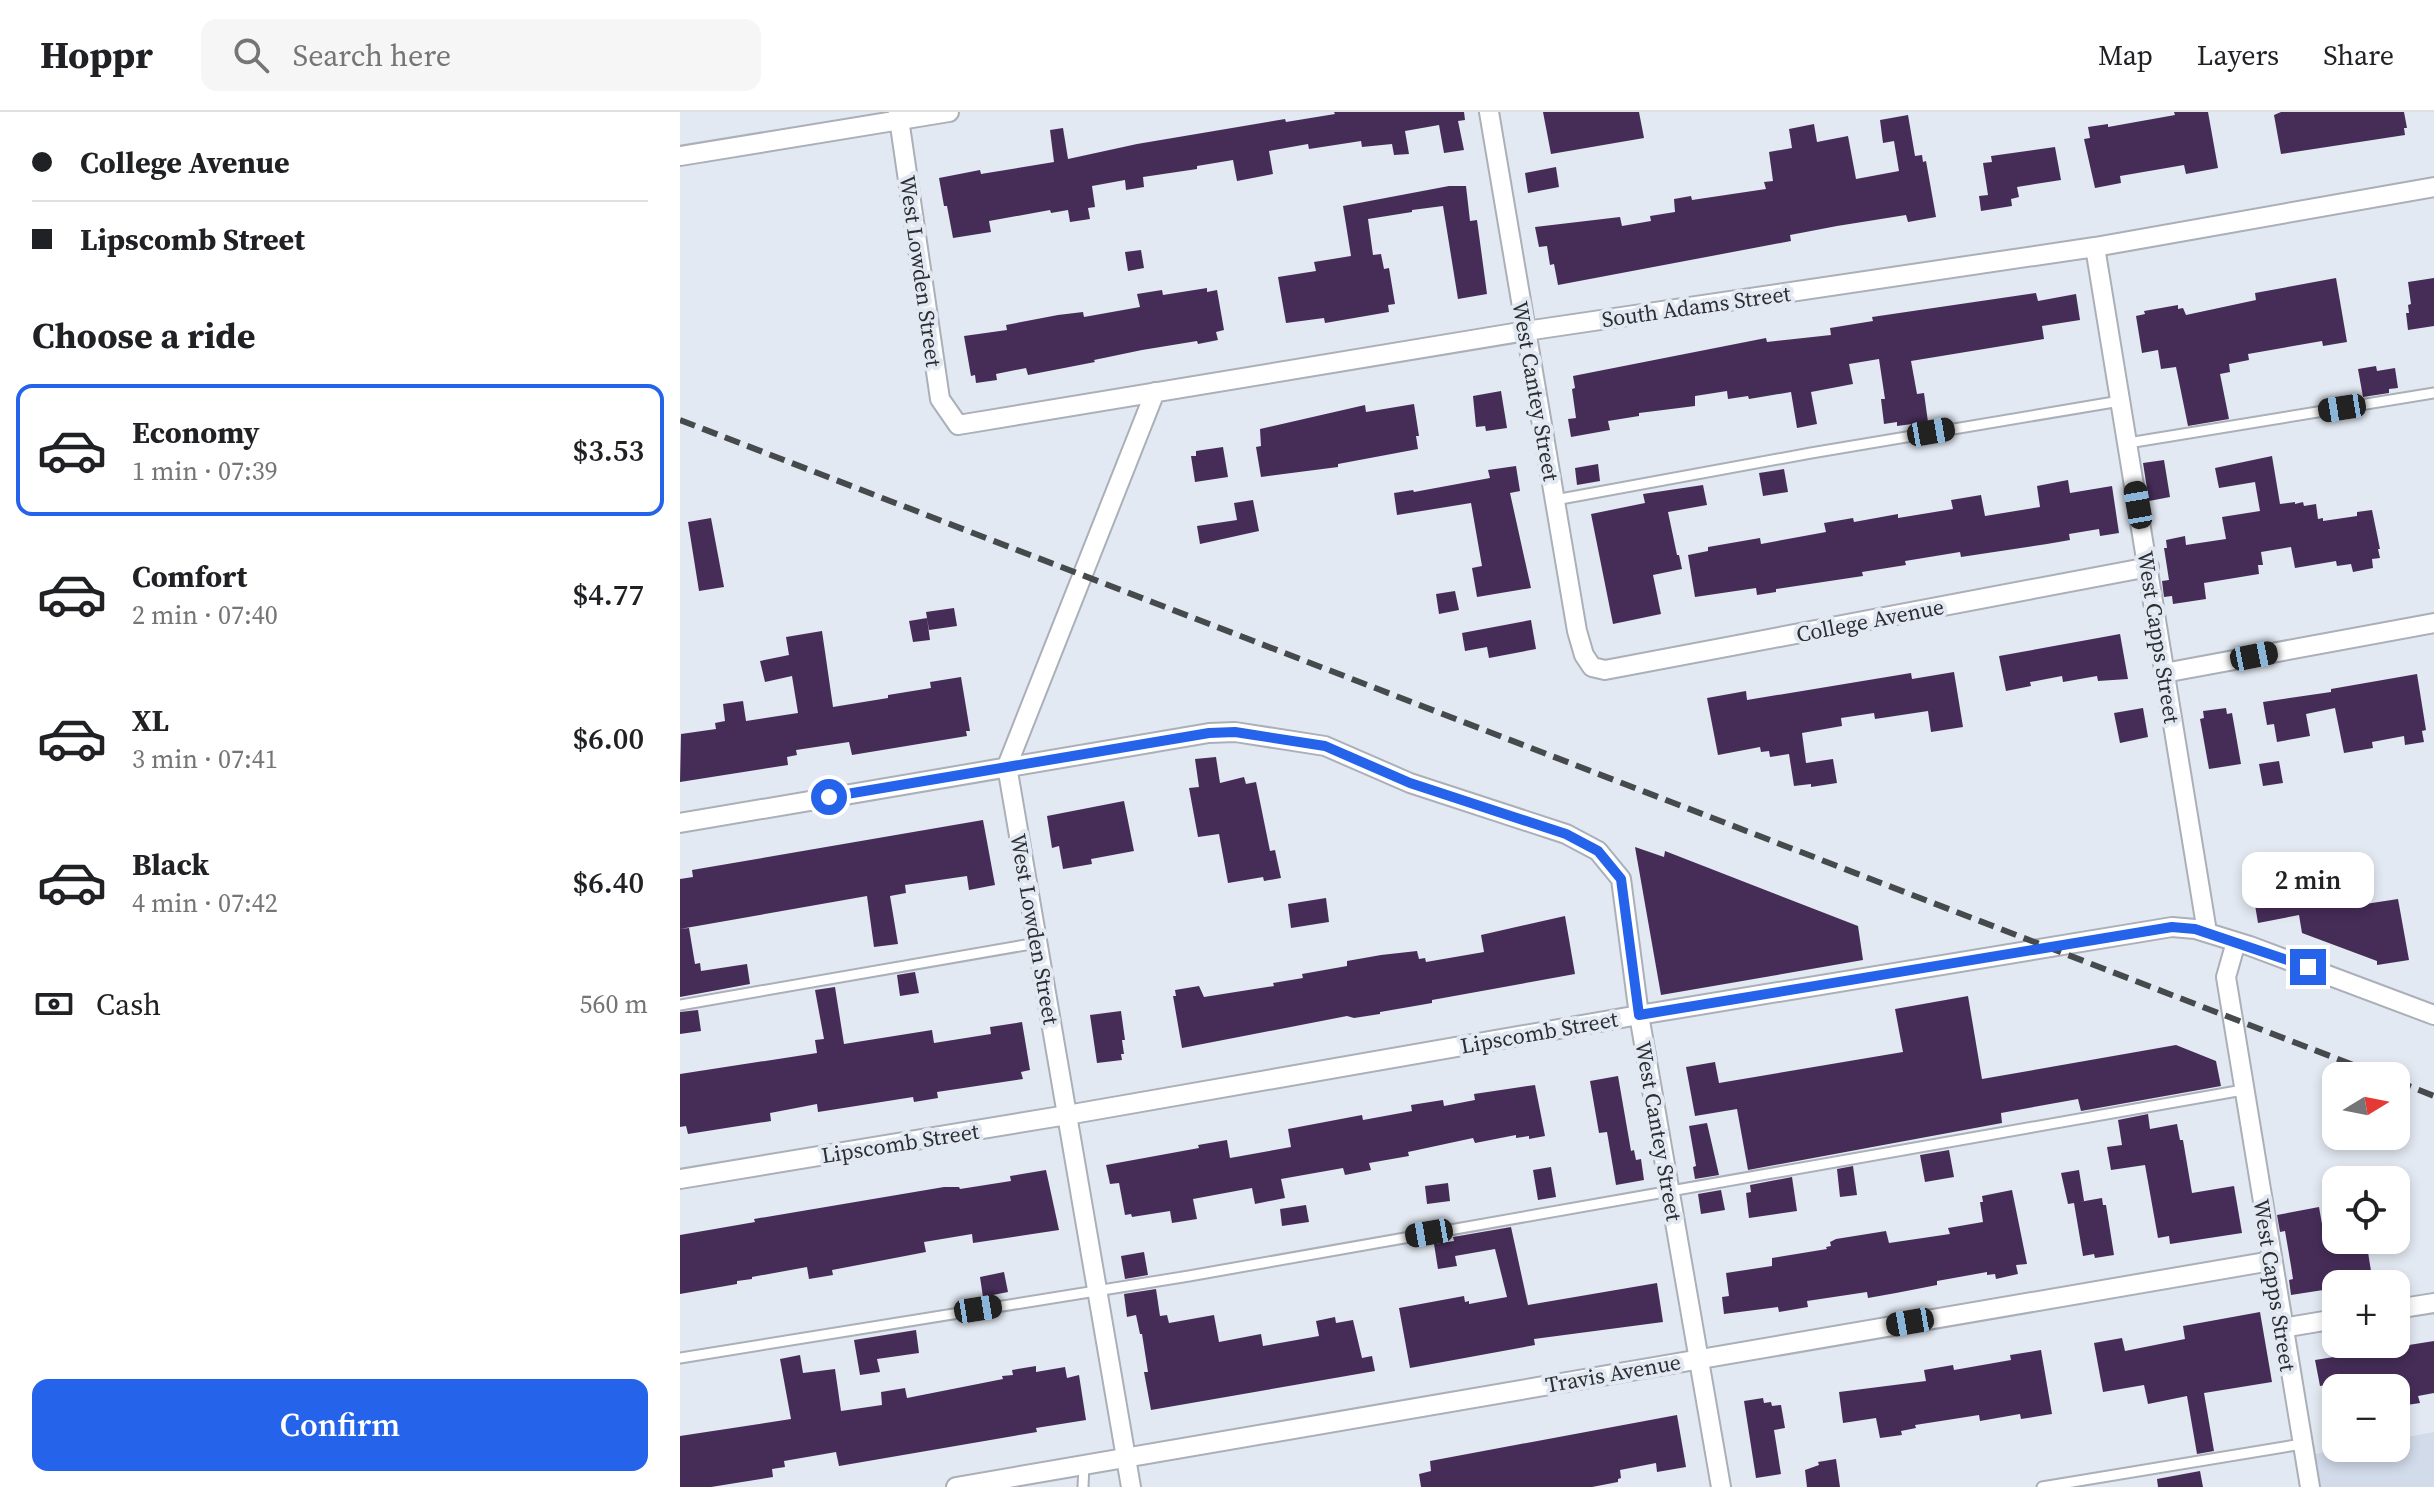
<!DOCTYPE html>
<html lang="en">
<head>
<meta charset="utf-8">
<style>
  :root { --surface:#fff; --page:#f6f6f6; --text:#202124; --muted:#757577; --line:#e0e0e0; --accent:#2563eb }
  body { margin:0; font-family:"Source Serif 4",serif; background:var(--page); color:var(--text); height:100vh; display:flex; flex-direction:column; font-size:30px; white-space:nowrap }
  * { box-sizing:border-box; margin:0 }
  p { font-size:26px; color:var(--muted) }
  .icon { flex:none; width:44px; height:44px; fill:none; stroke:currentColor; stroke-width:2; stroke-linecap:round; stroke-linejoin:round }
  .map { position:relative; flex:1; overflow:hidden }
  .sheet { display:flex; flex-direction:column; background:var(--surface); width:680px }
  .sheet>* { flex:none }
  .guide { display:grid; align-content:center; height:176px; padding:0 32px; background:var(--surface) }
  .needle { width:52px; rotate:80deg }
  .controls { position:absolute; left:1642px; top:950px; display:grid; gap:16px }
  .controls a { display:grid; place-items:center; width:88px; height:88px; border-radius:16px; background:var(--surface); box-shadow:0 4px 12px #0003; font-size:40px }
  .end { position:absolute; width:36px; height:36px; margin:-18px; border:10px solid #2563eb; background:#fff; box-shadow:0 0 0 4px #fff }
  .from { border-radius:50% }
  .bubble { position:absolute; height:56px; border-radius:16px; background:var(--surface); box-shadow:0 4px 12px #0003; font-size:26px; font-weight:600; line-height:56px; text-align:center }
  .car { position:absolute; width:24px; height:48px; margin:-24px -12px; border-radius:10px; box-shadow:0 0 6px 2px #0007; background:linear-gradient(#222 24%,#8ab4d8 0 40%,#222 0 76%,#8ab4d8 0 86%,#222 0) }
  .guide b { display:flex; align-items:center; gap:28px; height:76px; font-size:30px }
  .guide b+b { border-top:2px solid var(--line) }
  .guide i { width:20px; height:20px; background:var(--text) }
  ul { padding:0; list-style:none }
  li { display:flex; align-items:center; gap:24px; height:132px; margin:0 16px 12px; padding:0 16px; border:4px solid transparent; border-radius:16px }
  li div { flex:1 }
  li b { display:block; font-size:30px }
  li em { font-style:normal; font-weight:600 }
  li.on { border-color:var(--accent) }
  li>.icon { width:72px; height:72px; stroke-width:1.5 }
  h2 { padding:0 32px; font-size:36px; line-height:96px }
  .pay { display:flex; align-items:center; gap:20px; height:88px; padding:0 32px; font-size:30px }
  .pay p { margin-inline-start:auto }
  .action { display:flex; gap:16px; margin-top:auto; padding:16px 32px }
  .action a { flex:1; height:92px; border-radius:16px; background:var(--accent); color:#fff; font-size:32px; font-weight:600; line-height:92px; text-align:center }
  header { display:flex; align-items:center; gap:48px; box-sizing:border-box; height:112px; padding:0 40px; background:var(--surface); border-bottom:2px solid var(--line) }
  header strong { font-size:38px }
  nav { display:flex; gap:44px; margin-inline-start:auto; font-size:28px }
  .search { width:560px; height:72px; background:var(--page); display:flex; align-items:center; gap:20px; box-sizing:border-box; padding:0 28px; border-radius:16px; color:var(--muted); font-size:30px }
  main { display:flex; flex:1; min-height:0 }
  .map>svg:first-child { display:block }
  .built { fill:#d2dbea }
  .building { fill:#462d58 }
  .lines { fill:none; stroke-linecap:round; stroke-linejoin:round }
  .service-casing { stroke:#aaafb8; stroke-width:13 }
  .minor-casing { stroke:#aaafb8; stroke-width:22 }
  .service { stroke:#fff; stroke-width:9 }
  .minor { stroke:#fff; stroke-width:18 }
  .rail { stroke:#474a4d; stroke-width:6; stroke-dasharray:16 8; stroke-linecap:butt }
  .route { stroke:#2563eb; stroke-width:10 }
  .labels { text-anchor:middle; stroke-width:8; stroke-linejoin:round; paint-order:stroke }
  .street-label { font-size:22px; fill:#2c2e31; stroke:#e3e9f2 }
</style>
</head>
<body>
<header>
<strong>Hoppr</strong>
<div class="search"><svg class="icon" aria-label="search" viewBox="0 0 24 24"><circle cx="10" cy="10" r="6"/><path d="M15 15l6 6"/></svg>Search here</div>
<nav><a>Map</a><a>Layers</a><a>Share</a></nav>
</header>
<main>
<section class="sheet">
<div class="guide">
<b><i class="from"></i>College Avenue</b>
<b><i></i>Lipscomb Street</b>
</div>
<h2>Choose a ride</h2>
<ul>
<li class="on"><svg class="icon" aria-label="car" viewBox="0 0 24 24"><path d="M5 17H2v-5l4-1 3-4h7l3 4 3 1v5h-3M9 17h6M6 11h13"/><circle cx="7" cy="17" r="2"/><circle cx="17" cy="17" r="2"/></svg><div><b>Economy</b><p>1 min · 07:39</p></div><em>$3.53</em></li>
<li><svg class="icon" aria-label="car" viewBox="0 0 24 24"><path d="M5 17H2v-5l4-1 3-4h7l3 4 3 1v5h-3M9 17h6M6 11h13"/><circle cx="7" cy="17" r="2"/><circle cx="17" cy="17" r="2"/></svg><div><b>Comfort</b><p>2 min · 07:40</p></div><em>$4.77</em></li>
<li><svg class="icon" aria-label="car" viewBox="0 0 24 24"><path d="M5 17H2v-5l4-1 3-4h7l3 4 3 1v5h-3M9 17h6M6 11h13"/><circle cx="7" cy="17" r="2"/><circle cx="17" cy="17" r="2"/></svg><div><b>XL</b><p>3 min · 07:41</p></div><em>$6.00</em></li>
<li><svg class="icon" aria-label="car" viewBox="0 0 24 24"><path d="M5 17H2v-5l4-1 3-4h7l3 4 3 1v5h-3M9 17h6M6 11h13"/><circle cx="7" cy="17" r="2"/><circle cx="17" cy="17" r="2"/></svg><div><b>Black</b><p>4 min · 07:42</p></div><em>$6.40</em></li>
</ul>
<div class="pay"><svg class="icon" aria-label="cash" viewBox="0 0 24 24"><path d="M3 7h18v10H3z"/><circle cx="12" cy="12" r="2"/></svg>Cash<p>560 m</p></div>
<div class="action"><a>Confirm</a></div>
</section>
<div class="map">
<svg width="1754" height="1375" viewBox="0 0 1754 1375">
  <rect width="100%" height="100%" fill="#e3e9f2"/>
  <path class="built" d="M1754,1320V1375H1640L1635,1342L1668,1336H1716V1327Z"/>
  <path class="building" d="M654,0H784L785,8L778,9L784,38L764,41L759,13L725,19L729,42L714,43L712,32L682,35L681,29L629,37L628,32L589,39L593,62L557,69L553,48L517,54V57L463,65L464,75L446,78L445,68L412,74L415,95L408,96L410,107L390,110L388,98L371,101L370,98L309,109L311,120L273,126L267,94H264L259,66L300,58L301,62L374,50L370,18L383,16L388,47L457,32L605,7L606,10L655,2Z
    M863,0H959L964,26L871,42Z
    M1494,0H1528L1538,56L1506,62L1504,53L1440,64L1441,71L1415,76L1404,27L1410,26L1408,15L1428,12V15L1495,3Z
    M1601,0H1724L1727,16H1724L1725,23L1601,42L1594,3Z
    M1228,3L1235,44L1242,43L1243,50L1246,49L1256,105L1228,110L1226,103L1157,114L1110,123L1111,129L878,173L874,152L870,153L867,134L859,135L855,115L940,105L942,114L971,109L970,104L995,100L994,87L1011,84L1012,88L1086,77L1084,70L1093,69L1089,40L1112,36L1109,17L1134,12L1137,30L1168,24L1176,67L1219,59L1214,29L1203,31L1200,8Z
    M1375,35L1381,68L1337,75L1339,85L1331,87L1332,94L1301,99L1299,84L1308,83L1303,51L1312,50L1311,44Z
    M876,55L879,75L848,81L845,61Z
    M769,74H786L790,109L797,108L807,182L778,187L763,94L732,98V100L688,107L693,143L701,142L704,157L709,156L715,192L708,193L709,200L645,211L644,206L606,211L598,165L636,159L634,150L671,144L663,94Z
    M461,138L464,156L448,159L445,140Z
    M1656,166L1667,230L1643,234L1642,229L1568,242L1569,248L1549,252L1550,260L1540,262L1549,307L1508,314L1496,255L1481,257L1478,238L1462,241L1456,204L1465,202L1464,199L1498,193V197L1503,196L1506,203L1576,188L1575,181Z
    M1754,166V214L1728,218L1726,201H1729L1728,193L1731,192L1728,170Z
    M527,176V180L537,178L544,218L536,220L538,228L518,232L517,229L462,238L414,248L415,250L348,263L346,256L316,262L317,268L296,271L295,263L291,264L284,224L327,218L326,213L378,203L403,200L404,205L460,195L457,182L482,178L483,183Z
    M1356,181L1358,189L1396,182L1400,208L1362,214L1364,227L1231,249L1237,282L1244,281L1248,310L1217,314V310L1204,312L1201,287H1205L1199,247L1169,252L1173,272L1131,280L1137,312L1117,316L1111,280L1069,287L1068,284L1048,287L1047,279L1015,284V294L959,301V304L928,309L930,318L891,325L888,307L896,306L892,277L895,276L893,264L1086,226L1087,230L1151,223L1150,216L1193,209L1192,205Z
    M1696,254L1697,259L1715,256L1718,276L1709,277V281L1683,285L1678,257Z
    M821,279L827,316L806,319L805,314L796,315L793,284Z
    M734,292L739,324H736L738,337L658,352V355L581,365L576,335L581,334L580,317L685,293L686,300Z
    M543,335L548,365L515,370L511,344H516V339Z
    M1592,344L1600,392L1615,390V392L1623,390L1624,394L1636,392L1638,407L1643,406V409L1677,404V400L1692,398L1700,437H1698L1700,446L1692,447L1693,456L1673,460L1671,452L1657,454L1656,449L1615,456L1611,435L1581,440L1583,453H1578L1579,462L1524,471L1526,487L1493,492L1492,484L1484,485L1482,469L1489,468L1484,436H1487L1486,428L1505,424L1506,433L1546,427L1542,405L1580,399L1575,370L1539,376L1535,356Z
    M1484,348L1490,385L1469,389L1463,351Z
    M918,352L920,369L897,373L895,356Z
    M836,354L840,379L830,381L851,476L797,485L792,456L802,454L791,391L717,403L714,381L733,378L734,380L810,366L808,358Z
    M1104,357L1108,380L1083,384L1079,361Z
    M1388,368L1390,381L1432,374L1439,421L1420,424L1419,417L1389,422L1390,428L1367,432L1281,445L1280,440L1225,449L1226,453L1182,460L1183,464L1096,477V480L1077,483L1076,476L1015,485L1008,443L1028,439V435L1080,426L1081,432L1146,420L1144,411L1173,406L1174,410L1218,402V406L1273,397L1271,388L1301,383L1305,404L1360,395L1357,374Z
    M1023,373L1027,393L988,400L997,443H999L1002,457L973,463L981,502L933,512L911,402L965,391L963,382Z
    M573,388L579,419L520,432L517,414L557,408L554,391Z
    M31,406L44,475L19,479L8,410Z
    M775,479L779,498L759,502L756,482Z
    M274,496L277,514L249,518L246,500Z
    M247,506L250,528L233,530L229,509Z
    M851,508L856,537L809,546L807,535L785,539L782,521Z
    M142,519L153,595L208,586V583L251,576L250,570L281,565L290,619H286L287,624L172,643L169,630L116,638L117,643L107,645L108,653L0,670L1,622L36,617L35,611L45,609L43,592L63,589L66,609L118,601L112,564L85,570L80,549L109,543L106,525Z
    M1440,522L1448,567L1418,569L1417,564L1383,570L1382,564L1350,570L1351,574L1326,579L1319,544Z
    M1274,560L1283,615L1251,620L1248,599L1195,607L1194,601L1161,606L1162,614L1122,621L1126,651L1153,647L1157,671L1131,675V672L1114,674L1109,642L1090,645L1089,639L1081,640L1080,635L1038,643L1027,586L1066,579L1067,588L1231,561L1232,567Z
    M1737,562L1746,618L1742,619L1744,630L1725,633L1724,624L1692,630L1693,636L1664,641L1655,596L1626,602L1630,624L1597,630L1594,612L1587,613L1583,590L1651,580V577Z
    M1463,596L1468,625L1440,631L1434,601Z
    M1546,596L1547,602L1552,601L1561,652L1529,657L1520,607L1524,606L1523,599Z
    M536,645L540,671L564,665L566,672L576,670L590,739L595,738L601,766L584,769L583,765L548,771L539,722L518,725L509,676L519,675L515,647Z
    M1599,649L1603,671L1583,674L1579,652Z
    M444,689L454,739L411,747L412,752L383,757L379,734L372,736L367,704Z
    M303,708L315,773L289,778L287,764L225,773L226,781L210,784L218,832L194,835L187,784L0,817V767L13,765L12,758Z
    M955,735L984,745L985,739L1178,814L1183,848L981,883Z
    M1584,754L1586,762L1593,760L1594,768L1660,757L1666,795L1718,787L1729,848L1697,853V849L1622,821L1619,803L1578,811L1573,781L1565,782L1562,766L1568,765L1567,757Z
    M646,786L649,810L611,816L608,792Z
    M885,804L895,862L752,888V891L700,900V902L674,906L667,904L502,936L493,884H496L495,878L519,874L524,885L594,874L593,871L623,866L622,862L667,854V849L701,843L737,839L739,847L745,846L746,850L804,840L801,823Z
    M9,816L15,852L20,851L21,859L67,852L70,872L0,885V817Z
    M235,860L239,881L220,884L217,863Z
    M155,875L164,932L252,918L254,931L311,922L310,915L342,910L350,958L341,960L343,967L257,980L258,986L234,990L233,985L138,1000L137,992L90,1001L91,1009L8,1022L6,1014L0,1015V962L137,941L135,928L144,927L135,878Z
    M1288,884L1302,967L1496,933L1536,949L1541,974L1401,999L1398,987L1321,1001L1322,1011L1068,1058L1057,997L1015,1004L1006,955L1035,950L1039,971L1223,940L1215,897Z
    M18,898L21,919L0,922V900Z
    M441,899L445,928H442L444,942H441L442,948L417,951L410,903Z
    M938,964L951,1039L954,1038L956,1048L961,1047L964,1068L936,1073L927,1020L919,1021L910,969Z
    M855,973L865,1024L849,1027V1024L836,1026V1023L795,1031L793,1026L728,1040L729,1044L689,1051L691,1058L665,1063L663,1056L601,1067L605,1086L575,1092L572,1076L513,1087L517,1107L492,1111L490,1099L452,1105L451,1102L445,1103L439,1071L430,1072L426,1053L519,1036L518,1033L547,1028L550,1046L611,1035L608,1017L682,1003L683,1008L732,999L731,993L763,988L764,994L795,988L794,982Z
    M1468,1002L1470,1017L1497,1012L1500,1028H1503L1512,1081L1554,1074L1562,1121L1490,1132L1489,1124L1478,1126L1465,1053L1431,1058L1427,1035L1442,1033L1438,1008Z
    M1027,1011L1039,1063L1015,1067L1013,1055L1016,1054L1009,1014Z
    M1269,1038L1274,1065L1245,1070L1240,1043Z
    M1173,1054L1177,1083L1160,1085L1157,1057Z
    M871,1055L876,1085L858,1088L853,1058Z
    M366,1058L379,1118L293,1131L292,1122L244,1130L246,1140L152,1158L153,1163L129,1167L127,1155L72,1165V1167L57,1169V1172L0,1182V1123L75,1110L74,1107L264,1075H279L280,1077L331,1069L330,1064Z
    M1399,1058L1404,1089L1399,1090L1422,1086L1423,1093H1426L1434,1143L1415,1146L1414,1142L1403,1144L1394,1091L1388,1092L1381,1061Z
    M1112,1065L1117,1099L1069,1106L1066,1081L1071,1080L1070,1073Z
    M768,1071L770,1089L747,1092L745,1074Z
    M1041,1078L1045,1098L1021,1102L1018,1082Z
    M1332,1078L1347,1152L1336,1153L1338,1162L1316,1167L1315,1162L1307,1163V1160L1257,1169V1173L1216,1181L1188,1186L1187,1180L1127,1189L1128,1195L1099,1200L1098,1195L1044,1202L1042,1185L1049,1184L1046,1161L1092,1154V1146L1147,1137L1146,1135L1151,1134L1150,1130L1156,1127L1206,1119L1209,1131L1270,1122L1268,1116L1303,1110L1300,1090H1303L1302,1084Z
    M626,1093L629,1110L602,1114L600,1097Z
    M1639,1095L1642,1112L1656,1110V1128H1686L1692,1165L1656,1171V1176L1611,1183L1609,1168L1613,1167L1611,1154L1605,1119L1600,1120L1597,1103Z
    M831,1115L848,1193L977,1171L983,1210L854,1227L855,1233L730,1256L719,1196L784,1184L785,1190L789,1189V1192L827,1185L815,1137L775,1144L777,1154L758,1157L754,1132L774,1129L773,1125Z
    M464,1140L468,1163L445,1167L441,1144Z
    M324,1160L328,1180L303,1185L300,1165Z
    M476,1177L480,1204L487,1203L489,1211L534,1203L539,1230L581,1222L583,1234L639,1224L636,1209L655,1205L656,1211L673,1208L682,1246L692,1244L695,1259L471,1298L464,1260H468L462,1222H460L456,1203L447,1205L444,1182Z
    M1580,1200L1592,1270L1524,1281L1534,1339L1517,1342L1507,1284L1468,1292L1464,1273L1423,1280L1414,1231L1442,1226L1445,1239L1505,1227L1503,1214Z
    M236,1218L239,1241L197,1247L200,1260L180,1263L174,1228Z
    M1754,1229V1281L1738,1284L1740,1291L1720,1294L1719,1288L1716,1289V1276H1646V1273L1640,1274L1635,1248Z
    M1361,1238L1372,1302L1341,1307L1340,1302L1300,1309L1299,1303L1235,1313L1236,1316L1221,1319L1222,1323L1200,1326L1196,1306L1163,1311L1159,1280L1246,1269L1244,1258L1273,1253L1274,1258L1331,1248L1330,1243Z
    M120,1243L123,1261L155,1257L161,1299L202,1293L201,1280L225,1276L227,1286L323,1267L322,1264L333,1263L332,1258L356,1254V1260L385,1255L387,1266L399,1263L406,1308L356,1316L357,1320L159,1354L156,1340L104,1349L105,1355L92,1357L93,1365L31,1375H0V1324L111,1307L100,1247Z
    M1083,1286L1084,1291L1091,1290L1092,1294L1101,1293L1105,1316L1094,1318L1101,1362L1076,1366L1064,1289Z
    M997,1303L1006,1355L977,1360L976,1351L940,1358L941,1366L938,1367V1370L912,1375H741L739,1362L751,1359L750,1349Z
    M1156,1347L1160,1375H1127L1125,1358L1139,1353L1138,1350Z
    M1520,1359L1523,1375H1478L1477,1367Z"/>
  <g class="lines">
    <g class="service-casing">
      <path id="service" d="M1448,331L1754,281
        M875,388L1131,341L1440,289
        M0,893L357,831
        M0,1246L509,1164L1563,978
        M403,1375L404,1352
        M1362,1375L1622,1332"/>
    </g>
    <g class="minor-casing">
      <path id="minor" d="M218,0L260,287L278,313L846,219L1415,135L1754,75
        M809,0L897,519L904,543L912,555L925,558L1469,455
        M0,44L269,0
        M1415,135L1527,820
        M1484,561L1754,511
        M0,711L529,621L555,620L645,634L730,671L886,722L918,739L941,767L959,903L1041,1375
        M1556,830L1546,865L1630,1375
        M0,1067L387,1003L959,903L1492,815L1515,817L1570,834L1754,903
        M1716,1197L1754,1191
        M1602,1216L1656,1207
        M276,1375L1591,1149
        M451,1375L327,654L475,280"/>
    </g>
    <use href="#service" class="service"/>
    <use href="#minor" class="minor"/>
    <path class="rail" d="M0,308L1702,964
      M1716,969L1754,984"/>
  </g>
  <g class="lines">
    <path class="route" d="M149,685L529,621L555,620L645,634L730,671L886,722L918,739L941,767L959,903L1492,815L1515,817L1628,855"/>
  </g>
  <g class="labels">
    <g class="street-label">
      <text transform="translate(241 159) rotate(82)" y="8">West Lowden Street</text>
      <text transform="translate(1016 194) rotate(-8)" y="8">South Adams Street</text>
      <text transform="translate(856 279) rotate(80)" y="8">West Cantey Street</text>
      <text transform="translate(1190 508) rotate(-11)" y="8">College Avenue</text>
      <text transform="translate(1479 525) rotate(81)" y="8">West Capps Street</text>
      <text transform="translate(355 817) rotate(80)" y="8">West Lowden Street</text>
      <text transform="translate(859 920) rotate(-10)" y="8">Lipscomb Street</text>
      <text transform="translate(979 1019) rotate(80)" y="8">West Cantey Street</text>
      <text transform="translate(220 1031) rotate(-9)" y="8">Lipscomb Street</text>
      <text transform="translate(1595 1173) rotate(81)" y="8">West Capps Street</text>
      <text transform="translate(933 1261) rotate(-10)" y="8">Travis Avenue</text>
    </g>
  </g>
</svg>
<div class="controls">
<a><svg class="needle" viewBox="-14 -14 28 28"><path d="M0-13l5 13h-10z" fill="#e53935"/><path d="M0 13l5-13h-10z" fill="#757577"/></svg></a>
<a><svg class="icon" aria-label="locate" viewBox="0 0 24 24"><circle cx="12" cy="12" r="6"/><path d="M12 2v4M12 18v4M2 12h4M18 12h4"/></svg></a>
<a>+</a>
<a>−</a>
</div>
<i class="end from" style="left:149px;top:685px"></i>
<i class="end" style="left:1628px;top:855px"></i>
<div class="bubble" style="left:1562px;top:740px;width:132px">2 min</div>
<i class="car" style="left:1662px;top:296px;rotate:261deg"></i>
<i class="car" style="left:1251px;top:320px;rotate:80deg"></i>
<i class="car" style="left:1458px;top:393px;rotate:350deg"></i>
<i class="car" style="left:1574px;top:544px;rotate:79deg"></i>
<i class="car" style="left:749px;top:1121px;rotate:260deg"></i>
<i class="car" style="left:298px;top:1197px;rotate:81deg"></i>
<i class="car" style="left:1230px;top:1210px;rotate:260deg"></i>
</div>
</main>
</body>
</html>
